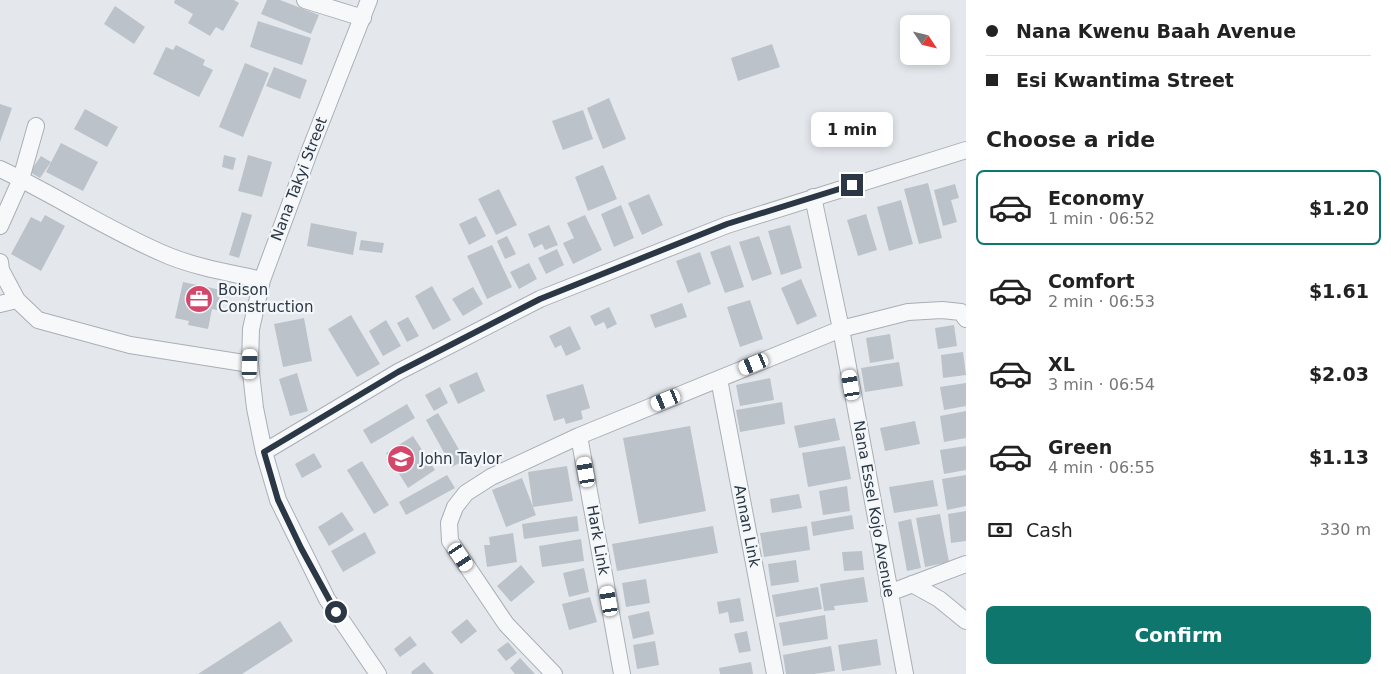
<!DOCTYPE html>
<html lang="en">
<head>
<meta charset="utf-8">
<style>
  :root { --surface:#fff; --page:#f6f6f6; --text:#222; --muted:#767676; --line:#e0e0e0; --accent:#0f766e }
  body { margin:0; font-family:"DejaVu Sans",sans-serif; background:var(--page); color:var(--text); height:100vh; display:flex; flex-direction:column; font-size:19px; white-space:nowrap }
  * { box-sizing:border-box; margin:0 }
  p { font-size:16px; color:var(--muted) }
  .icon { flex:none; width:28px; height:28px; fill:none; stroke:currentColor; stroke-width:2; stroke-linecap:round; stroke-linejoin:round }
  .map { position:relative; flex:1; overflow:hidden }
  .sheet { display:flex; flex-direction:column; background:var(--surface); width:425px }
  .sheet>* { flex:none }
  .banner { display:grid; align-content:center; height:110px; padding:0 20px; background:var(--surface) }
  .needle { width:32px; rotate:125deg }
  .fabs { position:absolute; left:900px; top:15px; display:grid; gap:10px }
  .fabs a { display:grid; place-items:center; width:50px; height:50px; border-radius:8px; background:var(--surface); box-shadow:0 2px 8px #0003; font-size:25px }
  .end { position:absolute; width:22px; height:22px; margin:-11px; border:6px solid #2b3745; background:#fff; box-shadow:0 0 0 2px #fff }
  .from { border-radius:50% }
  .bubble { position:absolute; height:35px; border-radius:8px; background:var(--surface); box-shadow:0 2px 8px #0003; font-size:16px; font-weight:700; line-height:35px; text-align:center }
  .car { position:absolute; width:15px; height:30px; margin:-15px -8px; border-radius:6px; box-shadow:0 0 4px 1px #0007; background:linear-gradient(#fff 24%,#345 0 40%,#fff 0 76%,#345 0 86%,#fff 0) }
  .banner b { display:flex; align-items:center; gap:18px; height:48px; font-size:19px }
  .banner b+b { border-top:1px solid var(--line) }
  .banner i { width:12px; height:12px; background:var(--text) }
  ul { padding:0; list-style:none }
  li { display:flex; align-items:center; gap:15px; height:75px; margin:0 10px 8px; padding:0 10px; border:2px solid transparent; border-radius:8px }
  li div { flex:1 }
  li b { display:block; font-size:19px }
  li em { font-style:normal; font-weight:700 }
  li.on { border-color:var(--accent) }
  li>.icon { width:45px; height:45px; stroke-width:1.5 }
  h2 { padding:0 20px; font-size:22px; line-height:60px }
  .pay { display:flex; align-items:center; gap:12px; height:55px; padding:0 20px; font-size:19px }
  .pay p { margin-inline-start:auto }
  .cta { display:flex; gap:10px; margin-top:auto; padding:10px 20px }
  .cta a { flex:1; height:58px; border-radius:8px; background:var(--accent); color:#fff; font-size:20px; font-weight:700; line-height:58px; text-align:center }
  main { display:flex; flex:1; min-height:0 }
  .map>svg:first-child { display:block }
  .building { fill:#bbc2ca }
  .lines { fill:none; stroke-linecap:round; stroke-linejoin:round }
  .street-casing { stroke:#a9afb7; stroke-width:18 }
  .street { stroke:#f7f8fa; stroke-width:16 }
  .route { stroke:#2b3745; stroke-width:6 }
  .labels { text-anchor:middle; stroke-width:4.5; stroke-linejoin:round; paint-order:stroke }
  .street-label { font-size:15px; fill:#2b3745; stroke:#f4f7f9 }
  .poi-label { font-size:15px; fill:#2b3745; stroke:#f4f7f9; text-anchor:start }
</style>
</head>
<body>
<main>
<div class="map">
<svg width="966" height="674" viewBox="0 0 966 674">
  <rect width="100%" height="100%" fill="#e4e8ec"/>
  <path class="building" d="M175,0H234L239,3L223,31L216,27L210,36L188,23L193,14L174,3Z
    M267,0H280L319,15L311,34L261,14Z
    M115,6L145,27L134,44L104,24Z
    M258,21L311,38L302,65L250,47Z
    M772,44L780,67L738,81L731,58Z
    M176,45L205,60L203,65L213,70L199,97L153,74L166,47L173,50Z
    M245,63L269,73L243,137L219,127Z
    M274,67L307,80L300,99L266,86Z
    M609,98L626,139L603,149L587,108Z
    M0,104L12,108L0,142Z
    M85,109L118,127L107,147L74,129Z
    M583,110L593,139L563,150L552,121Z
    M61,143L98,162L83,191L46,172Z
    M224,155L236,158L233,170L222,167Z
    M248,155L272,162L262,197L238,191Z
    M41,156L51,162L40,178L30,172Z
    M603,165L617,199L588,211L575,177Z
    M928,183L942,238L919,244L904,189Z
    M955,184L959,198L951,200L957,222L943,226L934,190Z
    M499,189L517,225L496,235L478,199Z
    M649,194L663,225L642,235L628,203Z
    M901,200L913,244L889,251L877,207Z
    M621,205L634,238L614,247L601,214Z
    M242,212L252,215L239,258L229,255Z
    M866,214L877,250L858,256L847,220Z
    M45,215L65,226L41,271L11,254L31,217L41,222Z
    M585,215L602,250L573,264L563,243L574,238L567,223Z
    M476,216L486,236L469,245L459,224Z
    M311,223L357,232L353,255L307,246Z
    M549,225L558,245L545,250L542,244L534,248L528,234Z
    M790,225L802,268L781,275L768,231Z
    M507,236L516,254L505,259L497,241Z
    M759,236L772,274L752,281L739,242Z
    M361,240L384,243L382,253L359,250Z
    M492,245L512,287L487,299L467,256Z
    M730,245L744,287L725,293L710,252Z
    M557,249L564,265L546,274L538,258Z
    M700,252L711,284L688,293L676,261Z
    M529,263L537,279L519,289L510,272Z
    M801,279L817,316L797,325L781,288Z
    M183,282L221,290L217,310L212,309L208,329L188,325L189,321L175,318Z
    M432,286L451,320L433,330L415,296Z
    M473,287L483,304L463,316L452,299Z
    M750,300L763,339L740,347L727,307Z
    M682,303L687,317L655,328L650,315Z
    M609,307L617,324L607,329L604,322L595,326L590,316Z
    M351,315L380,364L357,377L328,329Z
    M408,317L419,336L407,342L397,323Z
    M304,318L312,361L283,367L274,324Z
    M386,320L401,346L383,356L369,331Z
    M954,325L957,346L938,349L935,328Z
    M570,326L581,349L566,356L561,345L555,348L549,336Z
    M890,334L894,359L870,363L866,338Z
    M963,352L966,375L943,378L941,355Z
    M899,362L903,386L865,392L861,368Z
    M477,372L485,391L458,404L449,385Z
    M297,373L308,411L290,416L279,379Z
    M770,378L774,400L740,406L736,385Z
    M966,383V406L944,410L940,387Z
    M583,384L590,408L581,411L583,419L566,424L564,418L554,421L546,395Z
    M440,387L448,403L434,411L425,395Z
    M782,402L785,424L740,432L736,410Z
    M407,404L415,418L371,444L363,430Z
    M966,411V438L944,442L940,416Z
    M438,413L465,460L452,467L426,420Z
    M835,418L840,440L799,448L794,426Z
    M915,421L920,444L885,451L880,428Z
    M690,426L706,511L639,524L623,438Z
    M413,436L435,470L408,488L386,453Z
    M845,446L851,479L808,487L802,453Z
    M966,446V470L944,474L940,450Z
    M314,453L322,467L302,478L295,464Z
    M362,461L389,505L374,514L347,470Z
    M567,466L573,501L533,507L528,472Z
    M447,475L455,488L406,515L399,502Z
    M966,475V506L947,510L942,479Z
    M522,478L536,515L506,527L492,490Z
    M933,480L938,506L894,513L889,487Z
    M847,486L850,511L823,515L819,491Z
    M799,494L802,508L772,513L770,499Z
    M966,511V541L951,543L948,514Z
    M342,512L354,530L329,546L318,527Z
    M940,514L949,562L925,567L916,518Z
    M852,515L854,529L813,536L811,522Z
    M577,516L579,531L524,539L522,524Z
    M911,519L921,568L907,571L898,522Z
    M713,526L718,553L617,571L612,544Z
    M807,526L810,550L764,557L760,533Z
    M365,532L376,553L343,572L331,551Z
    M513,533L517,562L487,567L484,545H490L489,537Z
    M581,539L584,561L542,567L539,546Z
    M862,551L864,570L844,571L842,552Z
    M796,560L799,582L771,586L768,564Z
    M521,565L535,582L511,602L497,586Z
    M584,568L589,592L569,597L563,573Z
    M864,577L868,602L834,606L835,610L824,611L820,584Z
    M646,579L650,603L626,607L622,583Z
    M818,587L822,609L776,617L772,595Z
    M590,597L597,622L569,630L562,604Z
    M740,598L744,621L730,623L728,612L719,614L717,602Z
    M649,611L654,634L633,639L628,616Z
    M825,615L828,639L783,646L779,623Z
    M467,619L477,631L461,644L451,632Z
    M280,621L293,641L242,674H198Z
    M747,631L751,651L739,653L734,634Z
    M410,636L417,645L400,657L394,649Z
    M877,639L881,665L842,671L838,645Z
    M655,641L659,665L637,669L633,645Z
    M508,642L517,653L506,661L497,650Z
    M831,646L835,671L814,674H786L783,655Z
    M520,658L535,674H515L510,668Z
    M424,662L434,674H412L411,672Z
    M751,662L753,674H720L719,668Z"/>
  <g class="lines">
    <g class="street-casing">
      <path id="street" d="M305,0L363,18
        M369,0L310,150L262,280L251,329L250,364L255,408L264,452L278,500L327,599L378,674
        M0,169C57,196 111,232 169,256C199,268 231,273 262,280
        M813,197L841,329L905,674
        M0,226L21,179L36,126
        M0,262L1,270L17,300L38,320L130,345L250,364
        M0,304L17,300
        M719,379L775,674
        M579,436L622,674
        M264,452L398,372L540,299L727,225L966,150
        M912,584L939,599L966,621
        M889,593L966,564
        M554,674L506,624L450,541L449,523L455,507L466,493L491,477L579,436L841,329L908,312L942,310L961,312L966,319"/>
    </g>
    <use href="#street" class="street"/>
  </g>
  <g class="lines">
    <path class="route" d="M336,612L301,548L278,500L264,452L398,372L540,299L727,224L852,185"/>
  </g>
  <defs>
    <g id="office-disc" transform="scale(1.4375)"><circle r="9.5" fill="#d3476a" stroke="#f4f7f9"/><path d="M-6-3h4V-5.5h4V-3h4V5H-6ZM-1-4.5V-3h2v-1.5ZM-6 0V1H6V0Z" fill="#fff"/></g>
    <g id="school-disc" transform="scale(1.4375)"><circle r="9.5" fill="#d3476a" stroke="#f4f7f9"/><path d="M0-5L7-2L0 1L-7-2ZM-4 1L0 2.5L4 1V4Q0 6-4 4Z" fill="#fff"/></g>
  </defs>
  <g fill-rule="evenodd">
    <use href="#office-disc" x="199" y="299"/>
    <use href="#school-disc" x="401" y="459"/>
  </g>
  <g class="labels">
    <g class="street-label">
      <text transform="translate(299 179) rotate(-69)" y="5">Nana Takyi Street</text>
      <text transform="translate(874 509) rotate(80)" y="5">Nana Essel Kojo Avenue</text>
      <text transform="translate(747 526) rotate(79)" y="5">Annan Link</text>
      <text transform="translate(598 540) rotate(80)" y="5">Hark Link</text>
    </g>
    <g class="poi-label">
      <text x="218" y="295">Boison<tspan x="218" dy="17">Construction</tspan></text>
      <text x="420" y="464">John Taylor</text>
    </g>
  </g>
</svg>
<div class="fabs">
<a><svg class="needle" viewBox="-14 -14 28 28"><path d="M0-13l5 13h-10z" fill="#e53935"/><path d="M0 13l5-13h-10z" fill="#767676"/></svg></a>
</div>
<i class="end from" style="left:336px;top:612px"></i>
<i class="end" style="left:852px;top:185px"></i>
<div class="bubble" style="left:811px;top:112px;width:82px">1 min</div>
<i class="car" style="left:250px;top:364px;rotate:2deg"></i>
<i class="car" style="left:754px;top:364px;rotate:248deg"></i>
<i class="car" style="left:851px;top:385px;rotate:350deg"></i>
<i class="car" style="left:666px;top:400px;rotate:248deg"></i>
<i class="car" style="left:586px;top:472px;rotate:350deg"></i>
<i class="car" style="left:461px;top:557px;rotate:146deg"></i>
<i class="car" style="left:609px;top:601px;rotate:350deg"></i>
</div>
<section class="sheet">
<div class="banner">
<b><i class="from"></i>Nana Kwenu Baah Avenue</b>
<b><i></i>Esi Kwantima Street</b>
</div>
<h2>Choose a ride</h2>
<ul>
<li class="on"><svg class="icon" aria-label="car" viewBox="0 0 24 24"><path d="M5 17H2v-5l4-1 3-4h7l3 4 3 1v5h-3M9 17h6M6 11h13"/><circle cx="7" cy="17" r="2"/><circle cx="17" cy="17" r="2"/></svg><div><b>Economy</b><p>1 min · 06:52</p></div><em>$1.20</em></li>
<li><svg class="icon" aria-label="car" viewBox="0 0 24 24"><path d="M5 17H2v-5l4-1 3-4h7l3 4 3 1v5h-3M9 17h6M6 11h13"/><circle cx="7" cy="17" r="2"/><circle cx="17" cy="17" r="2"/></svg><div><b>Comfort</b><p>2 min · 06:53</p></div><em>$1.61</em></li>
<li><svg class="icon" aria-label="car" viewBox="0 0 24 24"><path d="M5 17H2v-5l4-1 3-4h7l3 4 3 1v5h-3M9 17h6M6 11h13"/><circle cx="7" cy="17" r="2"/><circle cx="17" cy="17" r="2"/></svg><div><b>XL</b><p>3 min · 06:54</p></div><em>$2.03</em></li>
<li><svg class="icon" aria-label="car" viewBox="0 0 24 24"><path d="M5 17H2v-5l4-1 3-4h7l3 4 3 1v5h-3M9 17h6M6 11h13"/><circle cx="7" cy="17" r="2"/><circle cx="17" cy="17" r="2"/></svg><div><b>Green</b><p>4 min · 06:55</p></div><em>$1.13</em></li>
</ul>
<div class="pay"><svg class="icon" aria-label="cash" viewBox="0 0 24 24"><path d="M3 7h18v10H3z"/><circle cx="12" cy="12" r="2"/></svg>Cash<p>330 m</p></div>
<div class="cta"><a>Confirm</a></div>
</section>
</main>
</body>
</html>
